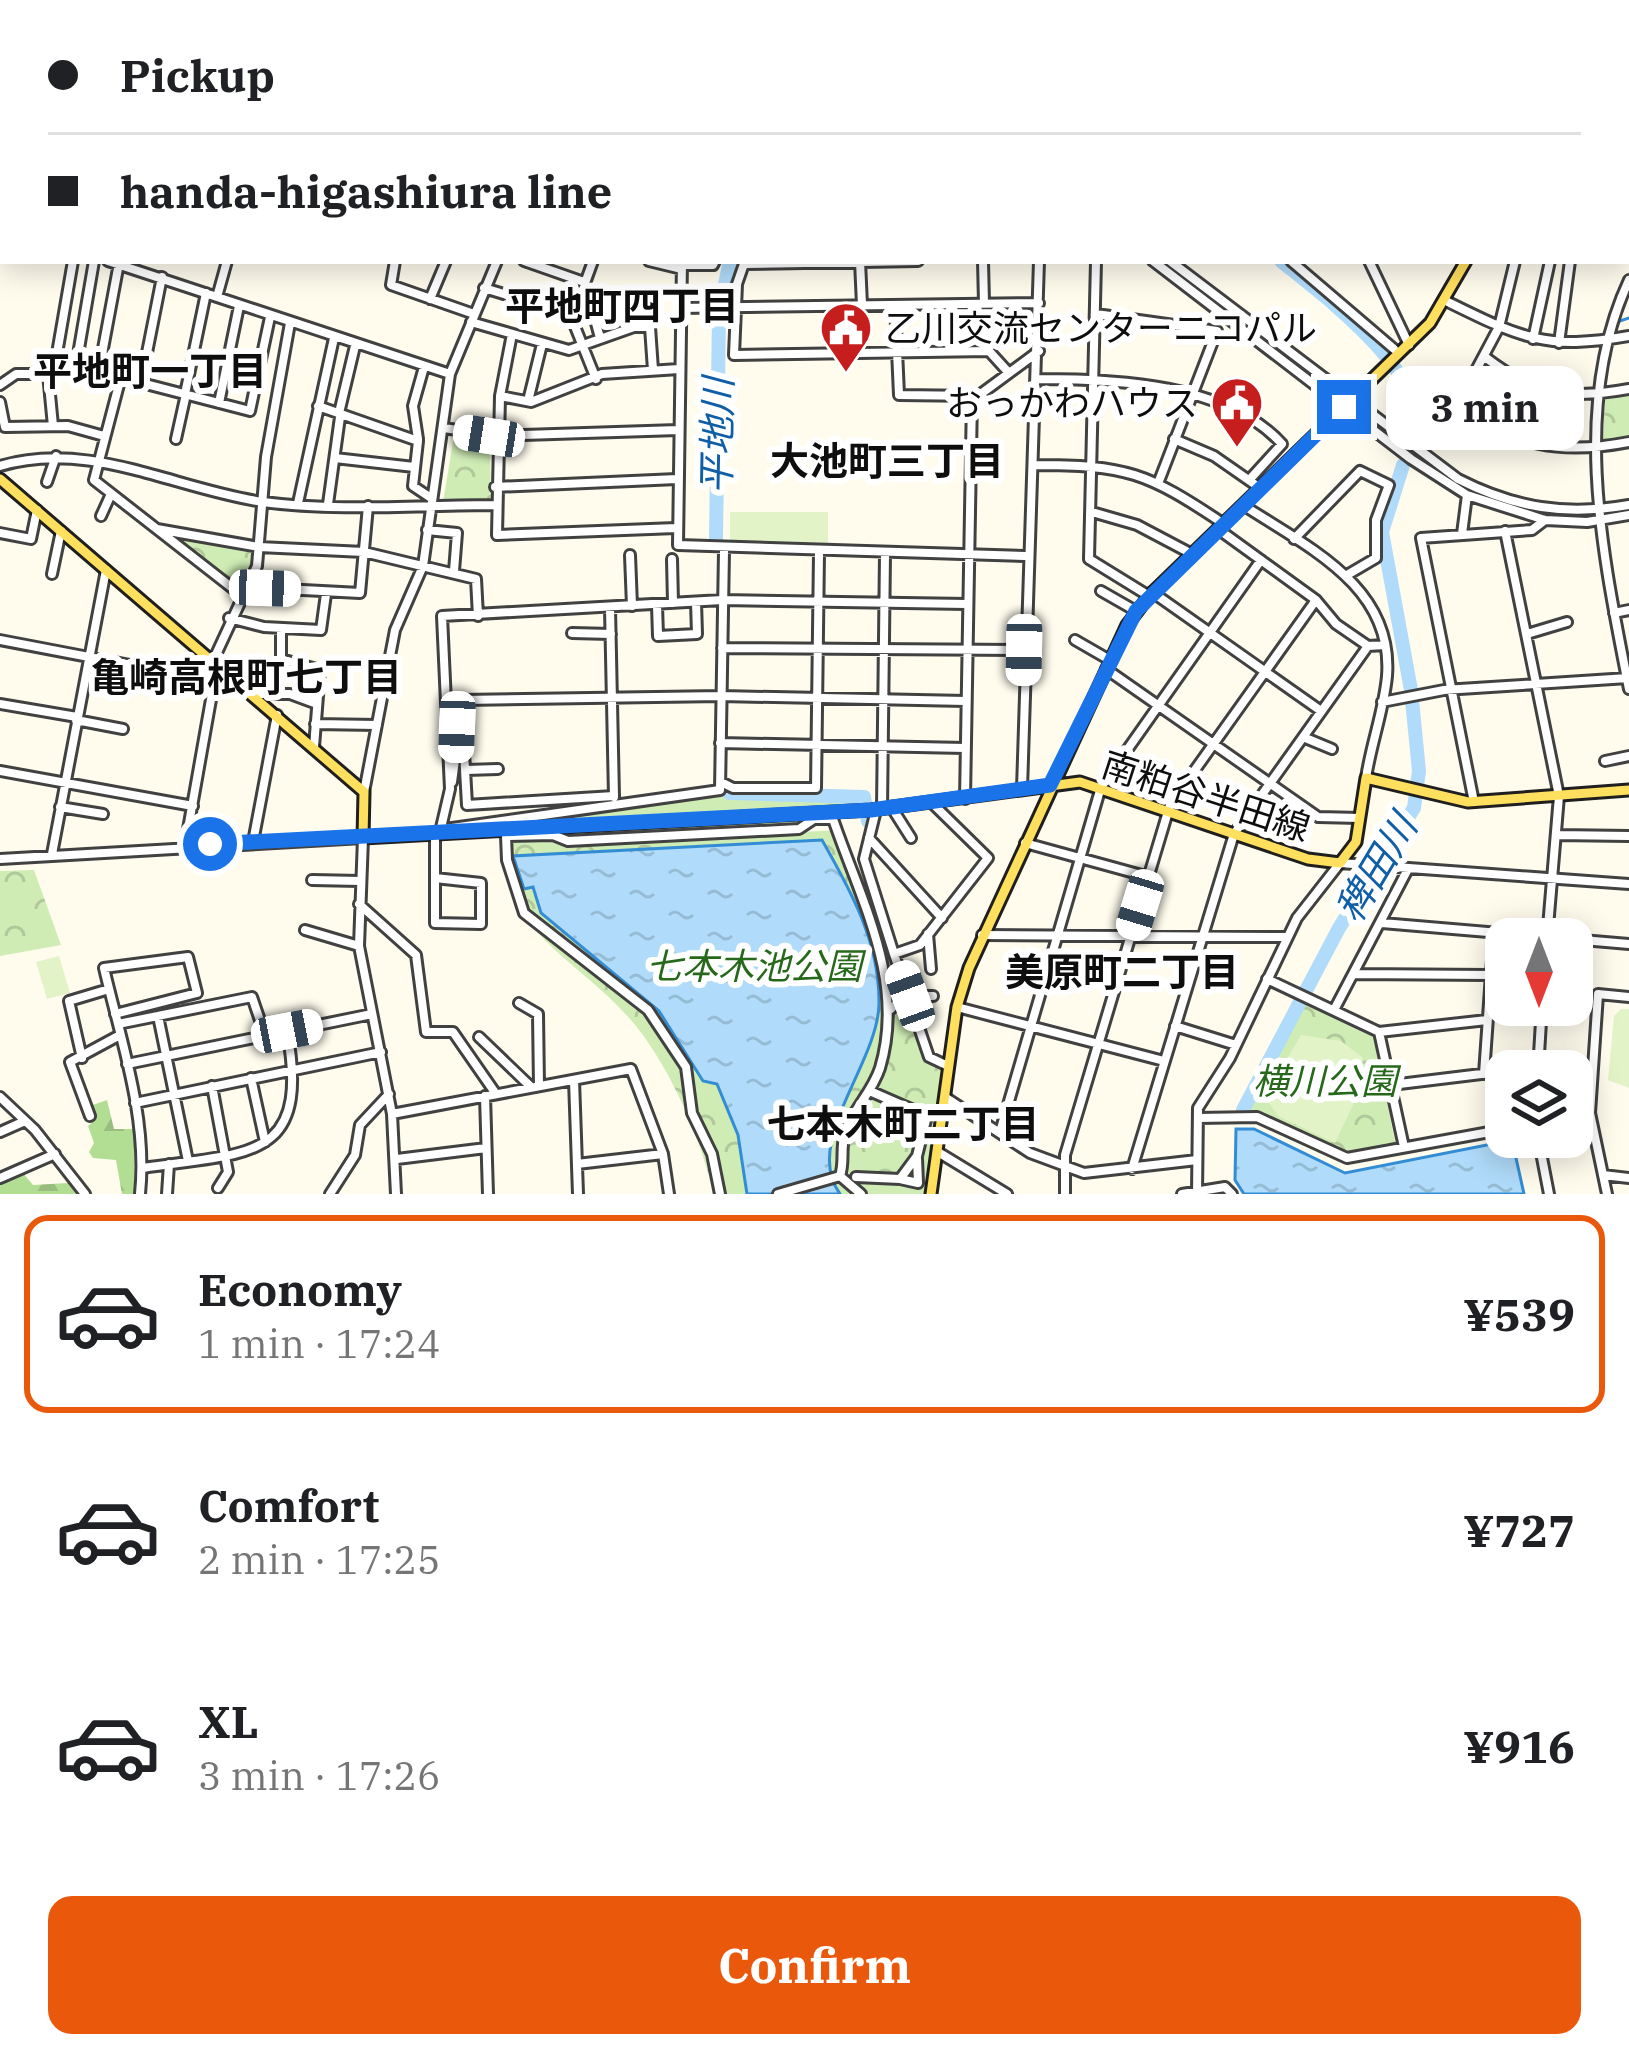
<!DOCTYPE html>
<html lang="en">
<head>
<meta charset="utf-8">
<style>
  :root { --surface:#fff; --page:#f2f2f2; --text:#202124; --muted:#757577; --line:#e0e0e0; --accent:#ea580c }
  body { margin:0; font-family:"IBM Plex Serif","Noto Sans JP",serif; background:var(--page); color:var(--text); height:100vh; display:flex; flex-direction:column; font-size:45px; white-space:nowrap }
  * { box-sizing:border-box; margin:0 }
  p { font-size:39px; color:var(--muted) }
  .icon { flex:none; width:66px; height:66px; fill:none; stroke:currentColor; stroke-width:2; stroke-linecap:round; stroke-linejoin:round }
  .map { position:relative; height:1194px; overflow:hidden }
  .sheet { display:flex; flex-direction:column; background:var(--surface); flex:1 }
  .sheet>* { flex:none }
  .banner { position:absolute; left:0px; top:0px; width:1629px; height:264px; box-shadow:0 6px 30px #0003; display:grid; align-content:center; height:264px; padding:0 48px; background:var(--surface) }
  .needle { width:78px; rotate:180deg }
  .buttons { position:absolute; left:1485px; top:918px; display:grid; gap:24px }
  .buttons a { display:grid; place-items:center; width:108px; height:108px; border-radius:24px; background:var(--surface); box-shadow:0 6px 30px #0003; font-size:60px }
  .end { position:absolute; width:54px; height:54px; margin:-27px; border:15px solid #1a73e8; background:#fff; box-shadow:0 0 0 6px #fff }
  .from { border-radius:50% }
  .bubble { position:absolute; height:84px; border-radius:24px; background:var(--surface); box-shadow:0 6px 30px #0003; font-size:39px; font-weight:700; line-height:84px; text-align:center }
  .car { position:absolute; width:36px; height:72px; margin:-36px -18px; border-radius:15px; box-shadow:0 0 9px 3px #0007; background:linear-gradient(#fff 24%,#345 0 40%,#fff 0 76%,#345 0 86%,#fff 0) }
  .banner b { display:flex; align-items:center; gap:42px; height:114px; font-size:45px }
  .banner b+b { border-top:3px solid var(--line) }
  .banner i { width:30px; height:30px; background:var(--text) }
  ul { padding:21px 0 0; list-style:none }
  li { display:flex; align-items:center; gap:36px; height:198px; margin:0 24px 18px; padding:0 24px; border:6px solid transparent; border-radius:24px }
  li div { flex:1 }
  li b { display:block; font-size:45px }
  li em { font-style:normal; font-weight:700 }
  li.active { border-color:var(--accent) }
  li>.icon { width:108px; height:108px; stroke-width:1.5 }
  .cta { display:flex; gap:24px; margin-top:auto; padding:24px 48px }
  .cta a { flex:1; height:138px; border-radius:24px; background:var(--accent); color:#fff; font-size:48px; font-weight:700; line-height:138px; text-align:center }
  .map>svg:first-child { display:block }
  .grass { fill:#cfecb5 }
  .forest { fill:url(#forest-firs) }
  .park { fill:url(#park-crowns) }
  .pitch { fill:#e2f3c8 }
  .water { fill:url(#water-ripples); stroke:#328dd5; stroke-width:3 }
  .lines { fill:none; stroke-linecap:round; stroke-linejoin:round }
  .stream { stroke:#328dd5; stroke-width:3 }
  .river { stroke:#b0dbfa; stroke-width:14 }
  .minor-casing { stroke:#414141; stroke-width:14 }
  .major-casing { stroke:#1f1f1f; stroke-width:15 }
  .minor { stroke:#fff; stroke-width:8 }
  .major { stroke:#ffdf5e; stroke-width:9 }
  .rail-casing { stroke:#c61d1d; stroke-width:8 }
  .rail { stroke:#fff; stroke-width:3; stroke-dasharray:9; stroke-linecap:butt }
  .route { stroke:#1a73e8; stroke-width:15 }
  .labels { text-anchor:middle; stroke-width:12; stroke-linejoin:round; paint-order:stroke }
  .poi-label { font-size:36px; fill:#0e0e0e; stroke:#fff; text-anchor:start }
  .street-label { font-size:36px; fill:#0e0e0e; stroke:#fff }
  .park-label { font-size:36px; font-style:italic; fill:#27691a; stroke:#fff }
  .neighbourhood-label { font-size:39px; font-weight:bold; fill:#0e0e0e; stroke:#fff }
  .water-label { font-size:39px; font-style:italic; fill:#0f5ea7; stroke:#fff }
</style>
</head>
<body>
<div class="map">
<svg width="1629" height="1194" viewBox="0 0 1629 1194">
  <defs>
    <pattern id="forest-firs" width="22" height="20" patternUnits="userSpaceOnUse" patternTransform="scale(3)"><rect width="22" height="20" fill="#b2de94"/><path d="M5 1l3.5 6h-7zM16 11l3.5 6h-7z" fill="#98bd7e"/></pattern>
    <pattern id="park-crowns" width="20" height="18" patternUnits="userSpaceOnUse" patternTransform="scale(3)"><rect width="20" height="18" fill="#cfecb5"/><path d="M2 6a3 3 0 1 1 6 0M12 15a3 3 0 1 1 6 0" fill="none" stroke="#b1c99a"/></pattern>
    <pattern id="water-ripples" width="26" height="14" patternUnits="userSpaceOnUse" patternTransform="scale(3)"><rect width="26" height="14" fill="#b0dbfa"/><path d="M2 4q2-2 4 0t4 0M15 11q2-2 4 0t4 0" fill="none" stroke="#96bbd5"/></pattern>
  </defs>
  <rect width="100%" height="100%" fill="#fffcee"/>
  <path class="grass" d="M729,795L862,799L865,807L471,828Z
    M811,819L800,826L568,838L558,833Z"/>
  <path class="forest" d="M107,1100L114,1129H134V1194H122L116,1160L93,1158L89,1152L94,1143L88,1126L96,1119L90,1106Z
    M22,1172L33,1185L68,1183L76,1194H0V1182Z"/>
  <path class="park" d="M1629,393V440L1603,445L1605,397Z
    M454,436L490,441L491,503L442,508Z
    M174,535L254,552L253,567L237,589Z
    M840,830L853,867H859L926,1062L941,1071L925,1194H713C703,1142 670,1068 636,1026C581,958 504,938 502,839L553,837L568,843Z
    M34,870L61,945L0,956V871Z
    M1301,1001L1373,1035L1396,1146L1345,1155L1246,1114Z"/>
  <path class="pitch" d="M730,512H828V547L730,546Z
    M59,956L70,993L47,999L36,962Z
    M1621,1009H1629V1088L1608,1080L1614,1016Z
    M1301,1035L1341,1041L1363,1058L1358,1094L1335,1143L1278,1116L1265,1097Z"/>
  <path class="water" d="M822,840C851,891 880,943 879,1004C878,1063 802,1143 840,1194H747L738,1135L717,1084L703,1081L659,1011L541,913L533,887L524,889L513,856Z
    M1236,1129H1254L1345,1173L1512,1140L1524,1194H1244L1235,1180Z"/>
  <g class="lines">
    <path class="stream" d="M1614,323L1629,318"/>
    <path class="river" d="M883,3L885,0
      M1045,3V0
      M1281,261C1324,296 1429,373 1415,433
      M716,540L719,312L730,261
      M729,793L864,797L868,821
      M1243,1110L1339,928L1414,808L1419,771L1411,690L1382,532L1403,465"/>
    <g class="minor-casing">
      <path id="minor" d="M107,0L140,3
        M962,0V3
        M975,0V3
        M1065,0V3
        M1451,0V3
        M1604,0L1605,3
        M11,3L16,0
        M34,3L36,0
        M71,3L74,0
        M178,3V0
        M295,3V0
        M366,3V0
        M422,3V0
        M551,3V0
        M692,3V0
        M867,3L869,0
        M1221,3L1222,0
        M1525,3L1526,0
        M0,9L3,7
        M0,47L3,43
        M1626,54L1629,55
        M0,94L3,90
        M0,141L3,142
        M1626,182L1629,183
        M0,198H3
        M0,244H3
        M108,261L450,374
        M395,261L391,285L474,314
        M524,261L584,282
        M593,261L585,283L600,338
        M649,261L682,269
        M682,261L678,545L1025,556
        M745,261L737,284L734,355L989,351L1009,373
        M860,261L862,305
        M983,261L984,303
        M1096,261L1089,559L1149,596
        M1153,261L1411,459L1467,495L1545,520L1587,522L1629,515
        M1170,261L1458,479C1515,508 1566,516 1629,505
        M1291,261L1394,349
        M1369,261L1409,345
        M1515,261L1499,327L1458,404C1512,447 1562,455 1629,442
        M745,264L918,261
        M682,265H713L715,261
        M1629,280C1570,406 1603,556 1629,689
        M484,288L570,314L596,379
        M217,297L227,261
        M430,299L446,261
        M1446,301C1519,337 1546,351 1629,336
        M895,305L899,395L978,396L1039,351
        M680,308L1039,303
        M1096,314L1217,331L1159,481
        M471,322L569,350L634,327H650L653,370
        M1533,339L1550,261
        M1559,343L1570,261
        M1485,357C1534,395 1569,400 1629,389
        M55,365L73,261
        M76,366L94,261
        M99,370L119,263
        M48,374L53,426
        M121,377L94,480L240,594
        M1039,379C1114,379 1227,383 1282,444L1251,478
        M141,383L162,277
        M0,385L16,374H48L55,365L76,366L250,411L270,317
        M185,394L206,293
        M500,396L512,334
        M528,401L542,344
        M0,402L5,427L68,426L104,436
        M219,403L239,306
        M318,406L418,441L413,486L431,498
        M339,413L355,346
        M444,428L496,436L678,430
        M176,439L186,394
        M418,439L413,406L424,367
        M1174,439L1214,456L1260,488
        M335,458L414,467
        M1033,465C1127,465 1146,472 1224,524
        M0,466C88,439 175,489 263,502C339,512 419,505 495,505
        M47,482L56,456
        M495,487L677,479
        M298,503L334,338
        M328,504L340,417
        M1243,505C1307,547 1394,586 1387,676C1384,710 1371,744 1366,778
        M1092,512L1137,525L1192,554
        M101,516L111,494
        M676,528L497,535L500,396L531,402L602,374L679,369
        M157,529L259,547L364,552L476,579L478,616
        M1218,529L1316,600L1336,624L1368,646L1385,645
        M427,530L457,533L454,571
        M1505,531L1559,796L1547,939
        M0,533L31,539L37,510
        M1462,534L1467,495
        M1294,539L1360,471L1389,485L1376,520V558L1347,575
        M630,555L632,606
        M672,559L673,603
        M52,574L61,531
        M249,581L265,588L360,593L368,506
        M1101,591L1136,611
        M1152,592L1321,711
        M657,605L658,636L697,634L696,602
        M610,608L614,797
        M1614,613L1629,610
        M229,618L264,627L321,630L326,594
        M281,628V659L320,670L314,747
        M572,633L611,634
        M1527,634L1567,622
        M0,640L214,681
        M1075,640L1108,659
        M722,648L1024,650
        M213,661L257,566L266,457L290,323
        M1106,669L1318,817L1360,818
        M252,694H290L317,704
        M1382,702L1444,690L1628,678
        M0,704L77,717
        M462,716L467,805L614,796
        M76,720L123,729
        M315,724L377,725
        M1303,737L1332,749
        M720,743L965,748
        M1605,761L1629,756
        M466,770L498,769
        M0,771L193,806
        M452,782L463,700L721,696L966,701
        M721,782L733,788H816L819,553
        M1022,789L1039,261
        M364,792L395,630L423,566L450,374L497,261
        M965,799L972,397
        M1474,802L1421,538L1532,530L1545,520
        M933,804L988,858L920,945L894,954L929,1057L948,1066
        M60,807L103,814
        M892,808L911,838
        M882,809L885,554
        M876,810L864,859L894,954
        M445,829L720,790L724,551
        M440,832L450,789L442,616L722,600L967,604
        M435,834V923L481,924V883L435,878
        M1556,835L1629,836
        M869,838L942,918
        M253,842L277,715
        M1025,843L1149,877
        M185,846L215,677
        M52,854L106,570
        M0,859L363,838L359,946L392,1114L396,1194
        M312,880L360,881
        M359,904L416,955L426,1032H453L496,1094
        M1382,923L1629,944
        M305,930L359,946
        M928,934L931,969
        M982,935L1287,937
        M1354,974L1490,975
        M1267,979L1379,1032L1487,1020
        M889,983L903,997L891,1009
        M910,996H933
        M519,1003L538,1014L539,1086
        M957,1007L1164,1061
        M1334,1010L1408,869
        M115,1014L197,993L188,957L104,968C121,1041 148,1118 140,1194
        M158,1016L188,1161
        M118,1024L252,997L265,1035
        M1175,1026L1236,1045
        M1379,1032L1404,1147
        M479,1037L530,1086
        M82,1058L69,1001L109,989
        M127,1064L372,1014
        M1510,1071L1538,1068
        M1538,1071L1542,1005
        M1484,1074L1494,932
        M251,1078L265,1142
        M574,1080L578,1194
        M1391,1085L1506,1071
        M212,1086L228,1172L218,1188
        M485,1096L488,1194
        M0,1097L35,1130L85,1194
        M945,1097L1030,1153L1084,1173L1197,1160
        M135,1103L381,1052
        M392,1114L631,1069L663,1154L669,1194
        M90,1116L70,1062L120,1035
        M1572,1117L1590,1113
        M1198,1118L1257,1117L1347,1158L1506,1129
        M0,1132L25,1121
        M1000,1132L1101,787L1261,560
        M1538,1137L1549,1194
        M938,1152L1007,1194
        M397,1159L486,1148
        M577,1164L663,1154
        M143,1168C249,1152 311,1162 287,1031
        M1132,1169L1234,834L1368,646
        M1603,1175L1629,1178
        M856,1177L900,1179L917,1156L927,1116L872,1092
        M0,1178L55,1154
        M900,1179L918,1183L917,1158
        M167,1194L169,1164
        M330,1194L355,1155L360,1125L389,1094
        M720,1194L712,1154L692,1113L686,1067L648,1010L524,913L507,860L506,836L553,835L568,841L799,829L814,819H833C861,901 906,981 880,1068C872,1093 852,1110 845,1133C840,1150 845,1161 840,1176L861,1194
        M778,1194L840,1176
        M1065,1194V1155L1170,805L1316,600
        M1182,1194L1225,1187L1232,1194
        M1197,1194L1198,1108L1230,1058L1297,918L1340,863L1629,884
        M1607,1194L1590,1113L1598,994L1629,997"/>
    </g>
    <g class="major-casing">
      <path id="major" d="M1543,3L1544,0
        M0,479L364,792L363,838L871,810L1080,782L1308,859L1340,863L1356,842L1366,778L1468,802L1629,790
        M931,1194L957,1007L969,968L1127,625L1149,596L1430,323L1466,261"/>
    </g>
    <use href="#minor" class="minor"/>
    <use href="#major" class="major"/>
    <g class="rail-casing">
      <path id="rail" d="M45,3L47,0
        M0,58L3,55"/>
    </g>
    <use href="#rail" class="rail"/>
  </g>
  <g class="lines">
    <path class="route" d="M210,844L871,810L1050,785L1136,611L1344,407"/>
  </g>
  <defs>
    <g id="civic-pin" transform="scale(2.7)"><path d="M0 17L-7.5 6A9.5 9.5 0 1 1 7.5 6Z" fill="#c61d1d" stroke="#fff"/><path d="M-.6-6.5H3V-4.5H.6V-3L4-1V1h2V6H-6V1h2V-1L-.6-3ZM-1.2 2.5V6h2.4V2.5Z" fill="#fff"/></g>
  </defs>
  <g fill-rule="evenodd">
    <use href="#civic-pin" x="846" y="328"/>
    <use href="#civic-pin" x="1237" y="403"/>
  </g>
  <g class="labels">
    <g class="poi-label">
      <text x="885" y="341">乙川交流センターニコパル</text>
      <text x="1198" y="416" text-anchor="end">おっかわハウス</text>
    </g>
    <g class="street-label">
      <text transform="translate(1206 796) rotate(18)" y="13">南粕谷半田線</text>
    </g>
    <g class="park-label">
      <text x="754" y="979">七本木池公園</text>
      <text x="1325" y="1094">横川公園</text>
    </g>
    <g class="neighbourhood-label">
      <text x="622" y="320">平地町四丁目</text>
      <text x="150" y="385">平地町一丁目</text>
      <text x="887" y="475">大池町三丁目</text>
      <text x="246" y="691">亀崎高根町七丁目</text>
      <text x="1122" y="986">美原町二丁目</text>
      <text x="903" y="1138">七本木町二丁目</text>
    </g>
    <g class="water-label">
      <text transform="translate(717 436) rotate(-89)" y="14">平地川</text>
      <text transform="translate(1376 868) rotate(-59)" y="14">稗田川</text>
    </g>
  </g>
</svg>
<div class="buttons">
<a><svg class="needle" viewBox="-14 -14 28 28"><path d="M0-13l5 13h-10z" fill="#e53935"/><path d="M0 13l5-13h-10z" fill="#757577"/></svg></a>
<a><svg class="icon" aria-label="layers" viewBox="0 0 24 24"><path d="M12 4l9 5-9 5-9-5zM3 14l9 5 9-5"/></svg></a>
</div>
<i class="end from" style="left:210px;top:844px"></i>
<i class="end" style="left:1344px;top:407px"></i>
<div class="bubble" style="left:1386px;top:366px;width:198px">3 min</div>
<i class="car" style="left:489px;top:436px;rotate:279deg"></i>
<i class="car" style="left:265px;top:588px;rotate:92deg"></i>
<i class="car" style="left:1024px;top:650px;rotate:181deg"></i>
<i class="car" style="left:457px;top:727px;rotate:182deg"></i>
<i class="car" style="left:1140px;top:905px;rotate:197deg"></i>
<i class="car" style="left:910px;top:996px;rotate:340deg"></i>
<i class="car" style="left:287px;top:1031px;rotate:79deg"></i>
<div class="banner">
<b><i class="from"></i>Pickup</b>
<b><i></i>handa-higashiura line</b>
</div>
</div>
<section class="sheet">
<ul>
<li class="active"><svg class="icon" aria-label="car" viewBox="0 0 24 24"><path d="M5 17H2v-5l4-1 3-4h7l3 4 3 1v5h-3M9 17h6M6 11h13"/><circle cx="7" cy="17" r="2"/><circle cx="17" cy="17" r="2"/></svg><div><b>Economy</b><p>1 min · 17:24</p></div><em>¥539</em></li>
<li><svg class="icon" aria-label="car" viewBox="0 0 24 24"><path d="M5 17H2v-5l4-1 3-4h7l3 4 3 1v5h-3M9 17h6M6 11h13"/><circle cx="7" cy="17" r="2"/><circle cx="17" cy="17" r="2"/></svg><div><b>Comfort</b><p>2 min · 17:25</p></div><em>¥727</em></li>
<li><svg class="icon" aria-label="car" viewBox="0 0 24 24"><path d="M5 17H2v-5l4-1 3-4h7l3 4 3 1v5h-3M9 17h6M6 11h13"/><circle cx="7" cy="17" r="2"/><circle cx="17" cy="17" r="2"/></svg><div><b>XL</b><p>3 min · 17:26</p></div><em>¥916</em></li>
</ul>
<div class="cta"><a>Confirm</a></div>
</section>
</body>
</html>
